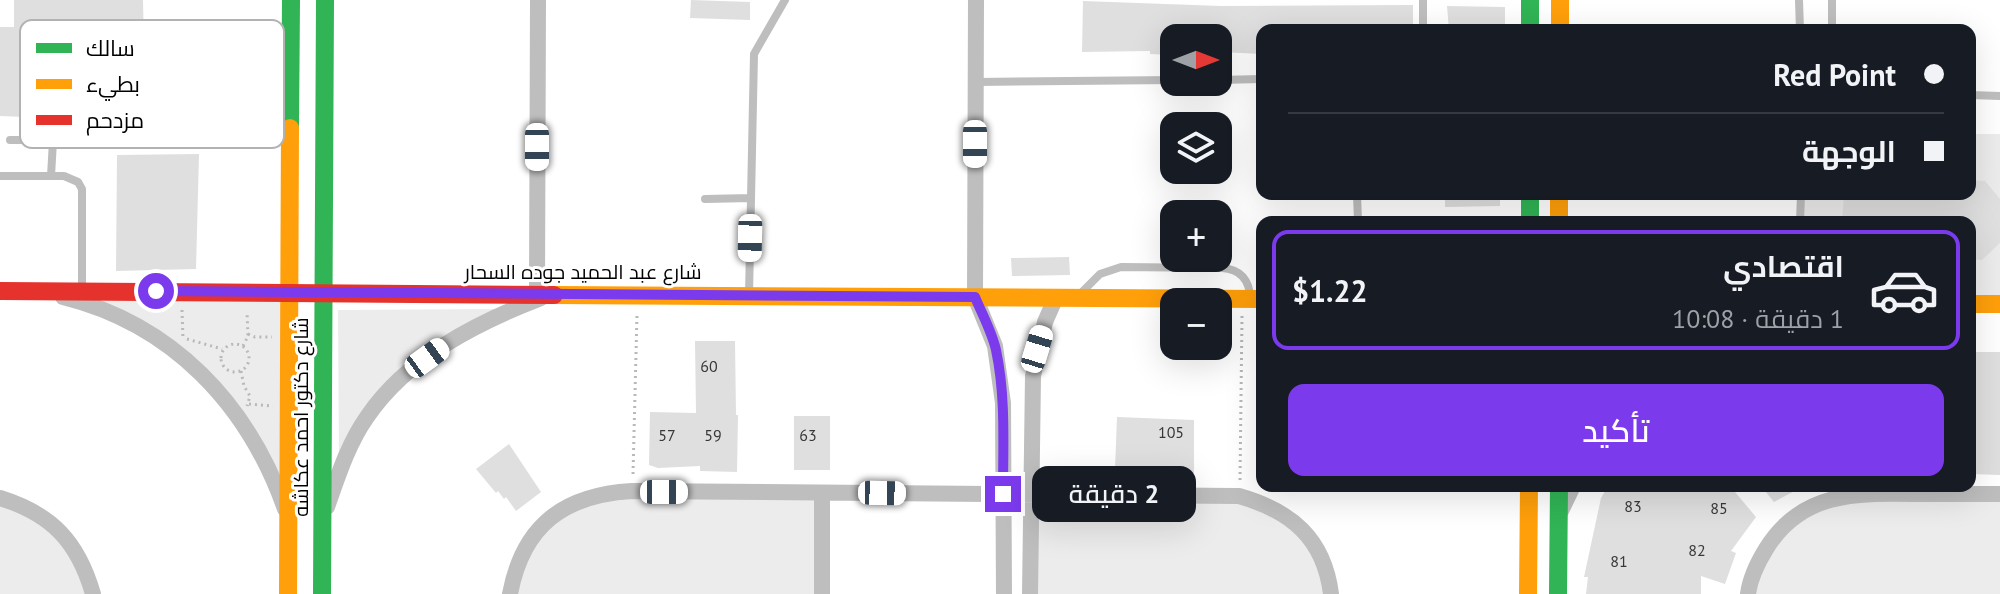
<!DOCTYPE html>
<html lang="ar">
<head>
<meta charset="utf-8">
<style>
  :root { --surface:#171b24; --page:#242831; --text:#f1f3f6; --muted:#9ea1a6; --line:#363941; --accent:#7c3aed }
  body { margin:0; font-family:"PT Sans",Cairo,sans-serif; background:var(--page); color:var(--text); direction:rtl; height:100vh; display:flex; flex-direction:column; font-size:30px; white-space:nowrap }
  * { box-sizing:border-box; margin:0 }
  p { font-size:26px; color:var(--muted) }
  .icon { flex:none; width:44px; height:44px; fill:none; stroke:currentColor; stroke-width:2; stroke-linecap:round; stroke-linejoin:round }
  .map { position:relative; flex:1; overflow:hidden; direction:ltr }
  .drawer { position:absolute; left:1256px; top:216px; width:720px; height:276px; display:flex; flex-direction:column; background:var(--surface); border-radius:16px; box-shadow:0 8px 32px #0002; direction:rtl }
  .drawer>* { flex:none }
  .hud { position:absolute; left:1256px; top:24px; width:720px; height:176px; border-radius:16px; box-shadow:0 8px 32px #0002; direction:rtl; display:grid; align-content:center; height:176px; padding:0 32px; background:var(--surface) }
  .needle { width:52px; rotate:90deg }
  .fabs { position:absolute; left:1160px; top:24px; display:grid; gap:16px }
  .fabs a { display:grid; place-items:center; width:72px; height:72px; border-radius:16px; background:var(--surface); box-shadow:0 8px 32px #0002; font-size:40px }
  .end { position:absolute; width:36px; height:36px; margin:-18px; border:10px solid #7c3aed; background:#fff; box-shadow:0 0 0 4px #fff }
  .from { border-radius:50% }
  .bubble { position:absolute; height:56px; border-radius:16px; background:var(--surface); box-shadow:0 8px 32px #0002; font-size:26px; font-weight:600; line-height:56px; text-align:center; direction:rtl }
  .car { position:absolute; width:24px; height:48px; margin:-24px -12px; border-radius:10px; box-shadow:0 0 6px 2px #0007; background:linear-gradient(#fff 24%,#345 0 40%,#fff 0 76%,#345 0 86%,#fff 0) }
  .hud b { display:flex; align-items:center; gap:28px; height:76px; font-size:30px }
  .hud b+b { border-top:2px solid var(--line) }
  .hud i { width:20px; height:20px; background:var(--text) }
  ul { padding:14px 0 0; list-style:none }
  li { display:flex; align-items:center; gap:24px; height:120px; margin:0 16px 12px; padding:0 16px; border:4px solid transparent; border-radius:16px }
  li div { flex:1 }
  li b { display:block; font-size:30px }
  li em { font-style:normal; font-weight:600 }
  li.on { border-color:var(--accent) }
  li>.icon { width:72px; height:72px; stroke-width:1.5 }
  .primary-button { display:flex; gap:16px; margin-top:auto; padding:16px 32px }
  .primary-button a { flex:1; height:92px; border-radius:16px; background:var(--accent); color:#fff; font-size:32px; font-weight:600; line-height:92px; text-align:center }
  .map>svg:first-child { display:block }
  .green { fill:#ececec }
  .building { fill:#dfdfdf }
  .lines { fill:none; stroke-linecap:round; stroke-linejoin:round }
  .path { stroke:#b9b9b9; stroke-width:3; stroke-dasharray:2 4; stroke-linecap:butt }
  .lane { stroke:#bebebe; stroke-width:8 }
  .street { stroke:#bebebe; stroke-width:16 }
  .fast { stroke:#30b455; stroke-width:18 }
  .slow { stroke:#ff9f0a; stroke-width:18 }
  .jam { stroke:#e5322d; stroke-width:18 }
  .route { stroke:#7c3aed; stroke-width:10 }
  .labels { text-anchor:middle; stroke-width:6; stroke-linejoin:round; paint-order:stroke }
  .number-label { font-size:16px; fill:#383838 }
  .street-label { font-size:20px; fill:#000; stroke:#fff }
  .key { fill:#fff; stroke:#b2b2b2; stroke-width:2 }
  .key-label { font-size:22px; fill:#000 }
</style>
</head>
<body>
<div class="map">
<svg width="2000" height="594" viewBox="0 0 2000 594">
  <rect width="100%" height="100%" fill="#fff"/>
  <path class="green" d="M1970,134H2000V306L1970,305V222H1800L1801,194H1970Z
    M290,292L288,520L274,477L197,369L81,302Z
    M500,309L402,371L339,462L338,310Z
    M602,493H822V594H510L548,520Z
    M1031,494L1239,496L1295,522L1331,594H1030Z
    M2000,494V594H1748L1760,558L1815,505Z
    M0,498L55,526L93,594H0Z"/>
  <path class="building" d="M14,0H143L144,46L104,47V53H102L103,114L50,118L0,116V27H14Z
    M691,0L750,2V20L690,18Z
    M1083,1L1220,6L1413,5V30H1262V54L1219,52V38H1173L1172,55L1150,54V51L1082,52Z
    M1447,6L1505,7V30H1449Z
    M199,154L196,269L116,271L117,155Z
    M1970,180L1985,181L2000,199V243L1982,260L1970,259V222H1842L1844,194H1970Z
    M1445,194H1500V206L1445,207Z
    M1069,257L1070,275L1012,276L1011,258Z
    M695,341H735L736,415H738L737,472L700,471V466L658,468L649,465L650,412L696,413Z
    M1970,352H2000V475L1970,474Z
    M794,416H830V470H794Z
    M1117,417L1194,420V473L1115,469Z
    M509,444L541,492L516,511L506,497L504,499L498,491L496,493L476,469Z
    M1608,486H1730L1756,517L1731,551L1736,553L1725,584L1701,576V594H1586L1588,577H1584L1601,498Z
    M1761,486H1804L1774,502Z"/>
  <g class="lines">
    <path class="path" d="M182,310L183,339
      M248,334L255,337H272
      M187,339L222,349
      M221 358a14 14 0 1 1 28 0a14 14 0 1 1-28 0Z
      M243,346L248,336L247,312
      M241,371L244,386L250,396L247,406
      M249,404L273,406
      M633,474L637,314
      M1240,480L1242,316"/>
    <path class="lane" d="M1799,0L1800,30
      M1832,0V30
      M1423,30V0
      M1218,80L1262,79
      M976,82L1174,80
      M1970,95L2000,96
      M10,140L289,141
      M0,176H64L78,182L82,189V290
      M51,176L53,141
      M1357,194L1358,222
      M705,199L751,198
      M1800,222L1801,194
      M1081,293L1100,274L1121,267L1222,268C1240,269 1250,280 1250,299
      M749,295L754,54L785,0"/>
    <path class="street" d="M976,0L975,297L995,346L1003,403L1004,594
      M537,293L538,0
      M63,297C172,324 248,404 285,509
      M822,493V594
      M0,498C52,514 78,542 93,594
      M327,507C338,476 348,444 367,417C407,358 476,323 541,298
      M1561,511L1573,486
      M510,594C523,525 564,495 632,491L1239,496C1291,511 1324,538 1331,594
      M1030,594L1033,376L1045,322L1056,297
      M1748,594C1750,578 1758,562 1766,549C1801,492 1855,493 1914,494C1942,494 1971,494 2000,494"/>
    <path class="fast" d="M1530,0V30
      M290,128L291,0
      M1530,194V222
      M322,594L325,0
      M1558,594L1559,486"/>
    <path class="slow" d="M1560,0V30
      M1559,194V222
      M554,295L1262,299
      M1970,304H2000
      M288,594L290,128
      M1528,594L1529,486"/>
    <path class="jam" d="M0,291L554,295"/>
  </g>
  <g class="lines">
    <path class="route" d="M156,291L975,297C982,314 992,332 996,350C1006,397 1003,446 1003,494"/>
  </g>
  <g class="labels">
    <g class="number-label">
      <text x="709" y="372">60</text>
      <text x="1171" y="438">105</text>
      <text x="667" y="441">57</text>
      <text x="713" y="441">59</text>
      <text x="808" y="441">63</text>
      <text x="1633" y="512">83</text>
      <text x="1719" y="514">85</text>
      <text x="1697" y="556">82</text>
      <text x="1619" y="567">81</text>
    </g>
    <g class="street-label">
      <text x="583" y="279">شارع عبد الحميد جوده السحار</text>
      <text transform="translate(301 417) rotate(-90)" y="7">شارع دكتور احمد عكاشه</text>
    </g>
  </g>
  <rect x="20" y="20" width="264" height="128" rx="12" class="key"/>
  <rect x="36" y="43" width="36" height="10" fill="#30b455"/>
  <rect x="36" y="79" width="36" height="10" fill="#ff9f0a"/>
  <rect x="36" y="115" width="36" height="10" fill="#e5322d"/>
  <g class="key-label">
    <text x="86" y="56">سالك</text>
    <text x="86" y="92">بطيء</text>
    <text x="86" y="128">مزدحم</text>
  </g>
</svg>
<div class="fabs">
<a><svg class="needle" viewBox="-14 -14 28 28"><path d="M0-13l5 13h-10z" fill="#e53935"/><path d="M0 13l5-13h-10z" fill="#9ea1a6"/></svg></a>
<a><svg class="icon" aria-label="layers" viewBox="0 0 24 24"><path d="M12 4l9 5-9 5-9-5zM3 14l9 5 9-5"/></svg></a>
<a>+</a>
<a>−</a>
</div>
<i class="end from" style="left:156px;top:291px"></i>
<i class="end" style="left:1003px;top:494px"></i>
<div class="bubble" style="left:1032px;top:466px;width:164px">2 دقيقة</div>
<i class="car" style="left:975px;top:144px;rotate:180deg"></i>
<i class="car" style="left:537px;top:147px;rotate:180deg"></i>
<i class="car" style="left:750px;top:238px;rotate:181deg"></i>
<i class="car" style="left:1037px;top:349px;rotate:17deg"></i>
<i class="car" style="left:427px;top:358px;rotate:54deg"></i>
<i class="car" style="left:664px;top:492px;rotate:90deg"></i>
<i class="car" style="left:882px;top:493px;rotate:91deg"></i>
<div class="hud">
<b><i class="from"></i>Red Point</b>
<b><i></i>الوجهة</b>
</div>
<section class="drawer">
<ul>
<li class="on"><svg class="icon" aria-label="car" viewBox="0 0 24 24"><path d="M5 17H2v-5l4-1 3-4h7l3 4 3 1v5h-3M9 17h6M6 11h13"/><circle cx="7" cy="17" r="2"/><circle cx="17" cy="17" r="2"/></svg><div><b>اقتصادي</b><p>1 دقيقة · 10:08</p></div><em>$1.22</em></li>
</ul>
<div class="primary-button"><a>تأكيد</a></div>
</section>
</div>
</body>
</html>
